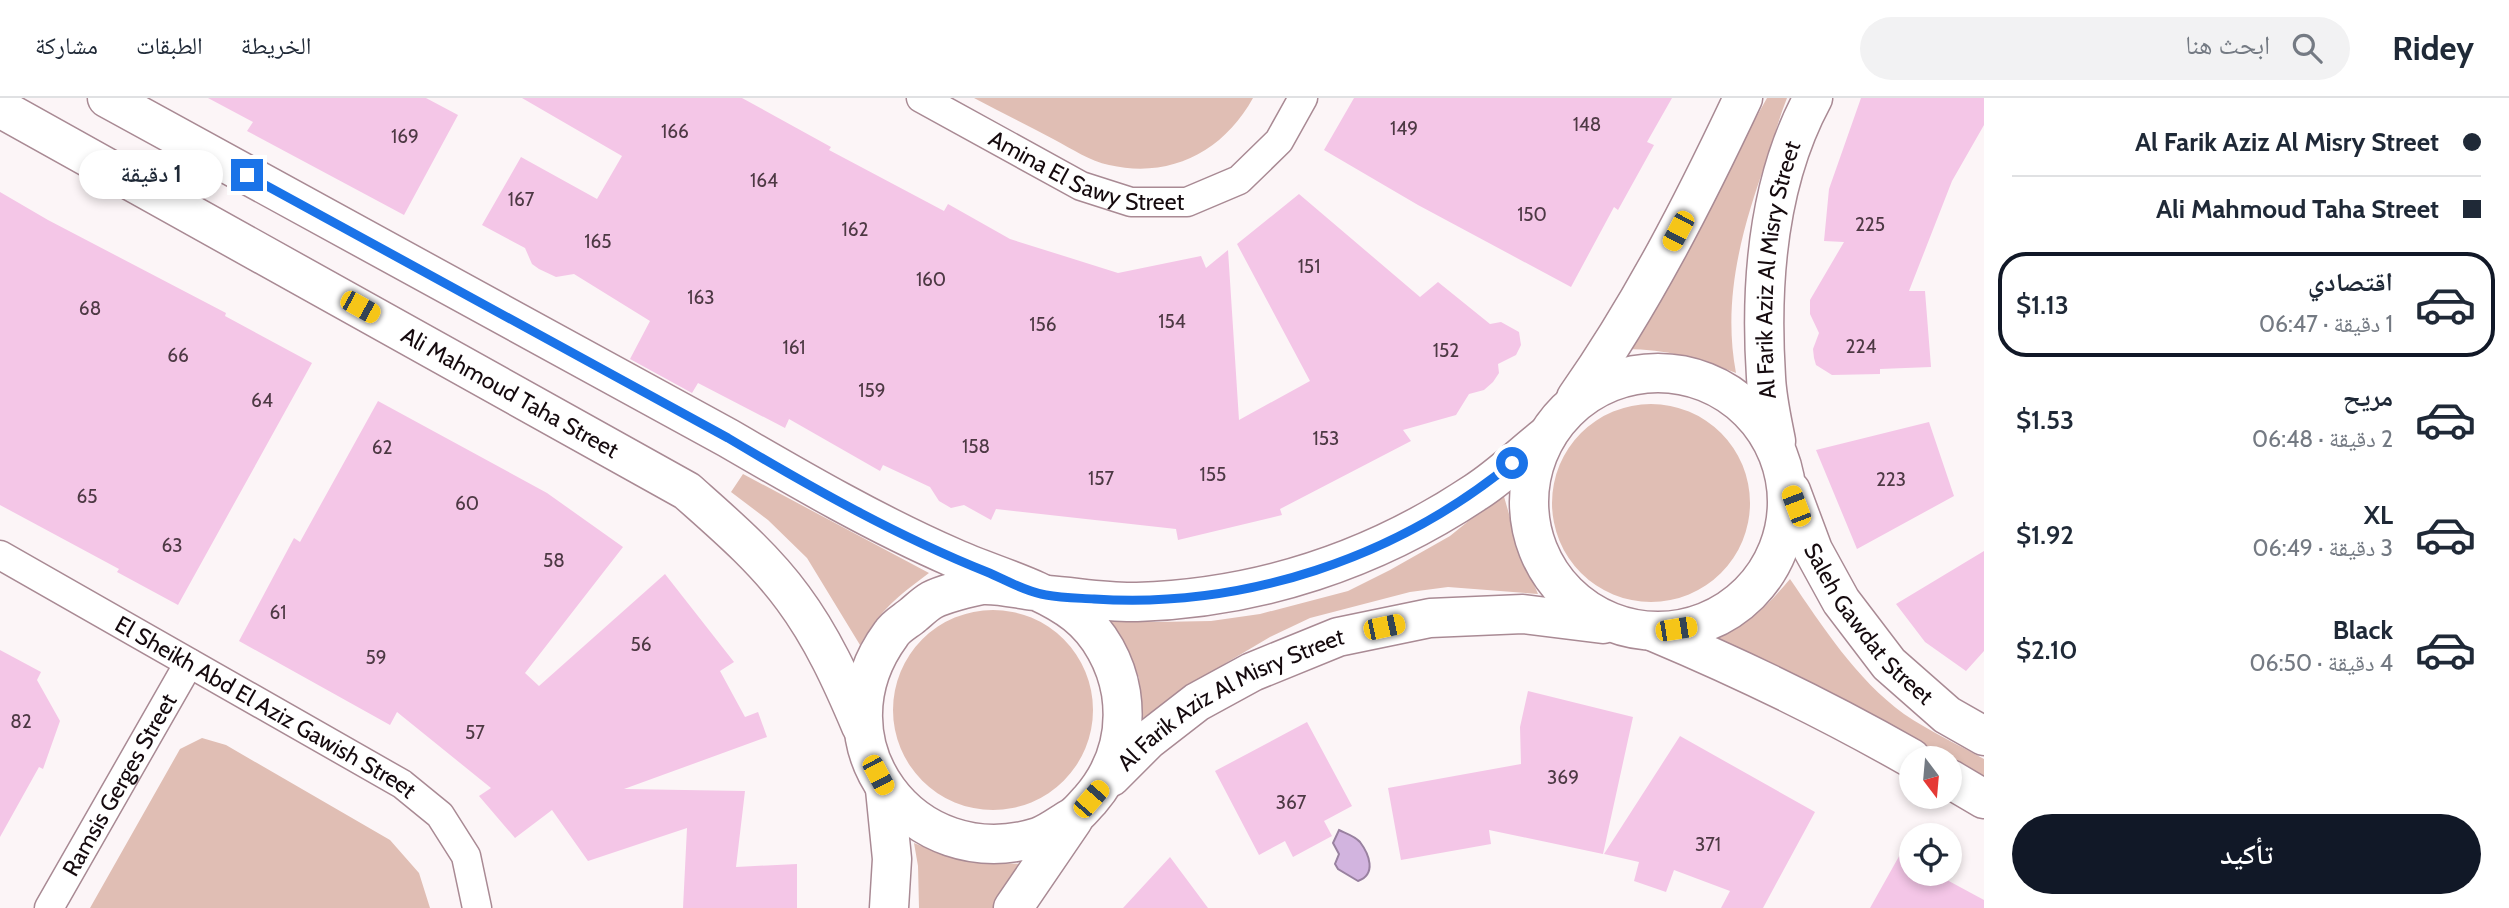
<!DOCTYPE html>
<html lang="ar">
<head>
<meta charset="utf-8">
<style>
  :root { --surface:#fff; --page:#f2f2f3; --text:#1f2937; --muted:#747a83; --line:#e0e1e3; --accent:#111827 }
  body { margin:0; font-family:Cabin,"Noto Naskh Arabic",sans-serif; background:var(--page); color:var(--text); direction:rtl; height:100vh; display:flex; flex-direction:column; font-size:26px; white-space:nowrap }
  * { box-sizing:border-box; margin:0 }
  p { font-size:23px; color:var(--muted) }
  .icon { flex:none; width:38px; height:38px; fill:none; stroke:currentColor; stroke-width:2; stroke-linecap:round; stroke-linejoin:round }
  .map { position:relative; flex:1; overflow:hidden; direction:ltr }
  .side { display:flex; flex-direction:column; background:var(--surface); width:525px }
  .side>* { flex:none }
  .guide { display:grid; align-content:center; height:154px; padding:0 28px; background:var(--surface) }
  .needle { width:46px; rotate:164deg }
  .controls { position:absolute; left:1899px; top:648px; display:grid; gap:14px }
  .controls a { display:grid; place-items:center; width:63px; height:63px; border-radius:50%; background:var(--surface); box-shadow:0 4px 10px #0003; font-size:35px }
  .end { position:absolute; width:32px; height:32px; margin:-16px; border:9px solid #1a73e8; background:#fff; box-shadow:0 0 0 4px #fff }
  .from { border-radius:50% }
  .bubble { position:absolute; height:49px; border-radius:24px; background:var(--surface); box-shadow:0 4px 10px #0003; font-size:23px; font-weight:600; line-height:49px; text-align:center; direction:rtl }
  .car { position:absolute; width:21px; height:42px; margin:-21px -10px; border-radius:9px; box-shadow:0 0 5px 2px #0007; background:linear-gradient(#f5c518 24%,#345 0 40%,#f5c518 0 76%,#345 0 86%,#f5c518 0) }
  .guide b { display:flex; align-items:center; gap:24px; height:66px; font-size:26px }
  .guide b+b { border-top:2px solid var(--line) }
  .guide i { width:18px; height:18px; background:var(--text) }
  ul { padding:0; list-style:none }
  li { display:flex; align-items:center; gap:21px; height:105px; margin:0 14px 10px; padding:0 14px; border:4px solid transparent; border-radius:28px }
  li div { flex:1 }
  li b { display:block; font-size:26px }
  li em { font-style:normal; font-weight:600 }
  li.on { border-color:var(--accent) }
  li>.icon { width:63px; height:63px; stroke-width:1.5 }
  .action { display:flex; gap:14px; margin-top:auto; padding:14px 28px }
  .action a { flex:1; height:80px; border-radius:42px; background:var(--accent); color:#fff; font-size:28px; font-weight:600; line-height:80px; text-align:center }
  header { display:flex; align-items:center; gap:42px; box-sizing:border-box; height:98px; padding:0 35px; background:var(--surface); border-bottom:2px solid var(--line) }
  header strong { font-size:33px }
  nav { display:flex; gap:38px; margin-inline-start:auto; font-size:24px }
  .search { width:490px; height:63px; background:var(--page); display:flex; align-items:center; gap:18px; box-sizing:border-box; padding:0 24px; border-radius:38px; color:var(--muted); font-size:26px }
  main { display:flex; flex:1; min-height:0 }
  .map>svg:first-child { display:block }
  .green { fill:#e0beb4 }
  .water { fill:#d2b4df; stroke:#9981a0; stroke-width:2 }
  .building { fill:#f4c6e7 }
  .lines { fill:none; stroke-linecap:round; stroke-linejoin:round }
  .street-casing { stroke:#a98a94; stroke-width:31 }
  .secondary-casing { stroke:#a98a94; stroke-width:41 }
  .street { stroke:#fff; stroke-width:28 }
  .secondary { stroke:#fff; stroke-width:38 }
  .route { stroke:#1a73e8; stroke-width:9 }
  .labels { text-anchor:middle; stroke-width:7; stroke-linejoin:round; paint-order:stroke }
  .number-label { font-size:19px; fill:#4d3944 }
  .street-label { font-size:23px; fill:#150a0e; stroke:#fff }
</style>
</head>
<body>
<header>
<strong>Ridey</strong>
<div class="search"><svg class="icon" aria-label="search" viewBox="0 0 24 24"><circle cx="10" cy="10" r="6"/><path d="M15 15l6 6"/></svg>ابحث هنا</div>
<nav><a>الخريطة</a><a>الطبقات</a><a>مشاركة</a></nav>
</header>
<main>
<section class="side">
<div class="guide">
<b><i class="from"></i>Al Farik Aziz Al Misry Street</b>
<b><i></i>Ali Mahmoud Taha Street</b>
</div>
<ul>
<li class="on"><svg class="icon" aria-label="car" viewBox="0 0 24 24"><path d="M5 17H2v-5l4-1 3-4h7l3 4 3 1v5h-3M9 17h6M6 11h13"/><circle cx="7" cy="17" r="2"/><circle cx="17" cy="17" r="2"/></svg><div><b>اقتصادي</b><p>1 دقيقة · 06:47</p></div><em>$1.13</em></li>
<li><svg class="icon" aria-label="car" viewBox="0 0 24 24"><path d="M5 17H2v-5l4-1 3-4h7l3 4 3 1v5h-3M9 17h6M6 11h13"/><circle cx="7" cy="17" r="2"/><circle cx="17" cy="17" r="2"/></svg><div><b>مريح</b><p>2 دقيقة · 06:48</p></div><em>$1.53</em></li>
<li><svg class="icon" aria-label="car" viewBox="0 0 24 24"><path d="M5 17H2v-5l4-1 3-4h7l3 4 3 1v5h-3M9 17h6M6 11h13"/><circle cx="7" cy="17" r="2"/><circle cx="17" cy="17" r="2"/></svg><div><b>XL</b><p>3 دقيقة · 06:49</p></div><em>$1.92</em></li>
<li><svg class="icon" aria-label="car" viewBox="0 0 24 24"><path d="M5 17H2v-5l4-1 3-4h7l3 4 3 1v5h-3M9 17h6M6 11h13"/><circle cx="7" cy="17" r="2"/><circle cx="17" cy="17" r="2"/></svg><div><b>Black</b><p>4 دقيقة · 06:50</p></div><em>$2.10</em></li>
</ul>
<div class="action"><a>تأكيد</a></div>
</section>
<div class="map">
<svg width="1984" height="810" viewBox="0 0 1984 810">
  <rect width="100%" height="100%" fill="#fcf5f7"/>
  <path class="green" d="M974,0H1253C1223,54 1170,81 1109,67C1090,63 1072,51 1055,42C1028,28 1001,14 974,0Z
    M1767,0H1787C1779,20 1774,40 1767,61C1742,130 1722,201 1736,275C1699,260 1666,251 1626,251Z
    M1552 405a99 99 0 1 1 198 0a99 99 0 1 1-198 0Z
    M743,376L929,475C896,500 882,510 860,547L807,460L768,422L731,394Z
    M1503,395L1519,451L1538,496L1448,489L1410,494L1310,520L1270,539L1226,565L1140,622L1139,580L1127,551L1104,521L1156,524L1211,523L1260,516L1348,493L1390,472L1450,438Z
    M1790,481C1823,529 1856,581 1904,616C1929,633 1957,646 1984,661V686L1950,667V660H1936L1717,540C1748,528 1769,506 1790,481Z
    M893 612a100 100 0 1 1 200 0a100 100 0 1 1-200 0Z
    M202,640L226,647L390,742L419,775L430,810H90L180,651Z
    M914,745C952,761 982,765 1023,766L996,810H919L918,768Z"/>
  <path class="water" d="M1339,732C1345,735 1355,738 1360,744C1369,756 1377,776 1358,783L1338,771L1335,766L1339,756L1333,745Z"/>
  <path class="building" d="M208,0H426L458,17L404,117L247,33L253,24Z
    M522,0H742L831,49L829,52L944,113L948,106L1010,141L1118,175L1201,158L1206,170L1228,152L1239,322L1310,283L1237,146L1299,96L1420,199L1438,184L1490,226L1501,224L1519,234L1521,247L1516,257L1498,266L1499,275L1493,284L1484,292L1469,296L1456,317L1403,332L1411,343L1280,411L1282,417L1178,442L1176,431L996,411L991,422L964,407L951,410L939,403L930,389L883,367L880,373L789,321L785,330L698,285L692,295L630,261L650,223L574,176L556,179L539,171L532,166L525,150L482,127L521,59L597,101L622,58Z
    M1354,0H1672L1647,44L1654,47L1618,112L1614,109L1571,189L1418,107L1324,52Z
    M1861,0H1984V27L1952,83L1909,193H1925L1931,269L1880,271V276L1832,277L1816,267L1814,260L1813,251L1819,235L1810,216V202L1844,144L1824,143L1829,91Z
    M0,94L48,122L226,215L225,218L312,265L178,507L117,474L119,471L0,407Z
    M378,303L547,395L623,449L525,575L539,588L665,476L734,564L720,573L745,619L758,614L767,639L624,691L745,693L736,769L797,766V810H683L687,730L588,763L552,712L515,740L479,698L491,690L397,614L390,627L239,543L294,440L300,444Z
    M1929,324L1954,398L1857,451L1816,352Z
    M1984,453V553L1966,573L1925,544L1896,506Z
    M0,552L41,574L37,582L60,623L43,671L39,669L0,739Z
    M1528,593L1633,619L1603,756L1489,732L1491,746L1401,762L1388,690L1521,666L1520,629Z
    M1307,624L1352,708L1324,723L1332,738L1293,759L1285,743L1259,757L1215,673Z
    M1680,638L1815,714L1763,810H1721L1730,793L1674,772L1666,794L1634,783L1639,764L1604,756Z
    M1911,737V775H1934L1984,802V810H1870Z
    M1170,759L1208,810H1123Z"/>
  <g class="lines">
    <g class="street-casing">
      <g id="street">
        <path id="s1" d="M921,0L1081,88L1131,104H1187L1239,82L1279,43L1303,0"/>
        <path id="s2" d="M0,457L402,686L440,717L466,758L477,810"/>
        <path id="s3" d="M49,810L189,565"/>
      </g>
    </g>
    <g class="secondary-casing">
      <g id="secondary">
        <path d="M107,0L728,340C802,383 876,426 954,460C994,478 1041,489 1076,516C1100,535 1116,565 1121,595C1127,635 1116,672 1090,702C1084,708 1080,714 1073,719C1062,725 1050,735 1038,739C912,778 812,643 891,536C896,528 906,523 913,517C919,512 925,506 932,502C941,497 970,489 982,487C998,486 1018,491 1034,493"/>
        <path id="s4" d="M0,10L687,393C724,426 763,459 793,500C822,539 842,583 861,628"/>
        <circle cx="1658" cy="404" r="129"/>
        <path d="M1576,300C1642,206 1694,104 1743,0"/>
        <path id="s5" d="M1776,343C1772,322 1767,301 1766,279C1760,187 1768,83 1813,0"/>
        <path id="s6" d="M1791,393L1813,452L1841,503L1889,566L1947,617L1984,638"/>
        <path d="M1047,497C1076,499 1107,505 1137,504C1259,500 1374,462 1476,394C1501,378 1523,356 1546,338"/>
        <path d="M1654,534C1742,571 1827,612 1911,660"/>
        <path id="s7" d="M1111,679L1148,642L1197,604L1252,574L1338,539L1430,520L1523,516L1603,526"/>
        <path d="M1950,681L1984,701"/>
        <path d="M885,691L892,761L889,810"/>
        <path d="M1013,810L1073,722"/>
      </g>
    </g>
    <use href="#street" class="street"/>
    <use href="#secondary" class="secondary"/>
  </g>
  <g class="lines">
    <path class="route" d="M247,77L728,340C812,390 897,438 987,474C1006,482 1026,494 1046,497C1062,500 1078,500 1094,501C1244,511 1396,460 1512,365"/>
  </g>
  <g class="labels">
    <g class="number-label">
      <text x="1587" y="33">148</text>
      <text x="1404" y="37">149</text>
      <text x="675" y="40">166</text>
      <text x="405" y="45">169</text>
      <text x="764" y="89">164</text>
      <text x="521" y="108">167</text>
      <text x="1532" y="123">150</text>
      <text x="1870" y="133">225</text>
      <text x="855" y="138">162</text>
      <text x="598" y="150">165</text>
      <text x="1309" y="175">151</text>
      <text x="931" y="188">160</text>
      <text x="701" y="206">163</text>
      <text x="90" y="217">68</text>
      <text x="1172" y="230">154</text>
      <text x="1043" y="233">156</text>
      <text x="1861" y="255">224</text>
      <text x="794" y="256">161</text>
      <text x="1446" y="259">152</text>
      <text x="178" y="264">66</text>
      <text x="872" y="299">159</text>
      <text x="262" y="309">64</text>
      <text x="1326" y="347">153</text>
      <text x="976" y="355">158</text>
      <text x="382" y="356">62</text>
      <text x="1213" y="383">155</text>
      <text x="1101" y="387">157</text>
      <text x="1891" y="388">223</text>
      <text x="87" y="405">65</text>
      <text x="467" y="412">60</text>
      <text x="172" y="454">63</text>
      <text x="554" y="469">58</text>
      <text x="278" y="521">61</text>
      <text x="641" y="553">56</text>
      <text x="376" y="566">59</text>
      <text x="21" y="630">82</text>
      <text x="475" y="641">57</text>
      <text x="1563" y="686">369</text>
      <text x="1291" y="711">367</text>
      <text x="1708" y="753">371</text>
    </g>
    <g class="street-label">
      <text dy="8" stroke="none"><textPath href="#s1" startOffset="184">Amina El Sawy Street</textPath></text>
      <text dy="8" stroke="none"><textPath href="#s5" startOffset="173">Al Farik Aziz Al Misry Street</textPath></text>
      <text dy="8" stroke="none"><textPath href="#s4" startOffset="584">Ali Mahmoud Taha Street</textPath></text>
      <text dy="8" stroke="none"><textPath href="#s6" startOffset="156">Saleh Gawdat Street</textPath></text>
      <text dy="8" stroke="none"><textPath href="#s7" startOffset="145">Al Farik Aziz Al Misry Street</textPath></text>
      <text dy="8" stroke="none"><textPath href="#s2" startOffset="306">El Sheikh Abd El Aziz Gawish Street</textPath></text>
      <text dy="8" stroke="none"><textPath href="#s3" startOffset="142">Ramsis Gerges Street</textPath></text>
    </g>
  </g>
</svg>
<div class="controls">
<a><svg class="needle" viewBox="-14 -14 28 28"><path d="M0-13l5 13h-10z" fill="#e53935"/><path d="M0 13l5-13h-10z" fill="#747a83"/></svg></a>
<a><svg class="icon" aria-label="locate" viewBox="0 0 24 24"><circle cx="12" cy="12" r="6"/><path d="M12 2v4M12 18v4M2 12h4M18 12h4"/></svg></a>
</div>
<i class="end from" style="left:1512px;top:365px"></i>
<i class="end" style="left:247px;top:77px"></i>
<div class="bubble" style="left:79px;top:52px;width:144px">1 دقيقة</div>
<i class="car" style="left:1678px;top:133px;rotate:208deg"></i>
<i class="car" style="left:360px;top:209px;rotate:119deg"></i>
<i class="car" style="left:1796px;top:408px;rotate:339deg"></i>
<i class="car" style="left:1384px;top:529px;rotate:78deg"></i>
<i class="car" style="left:1676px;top:531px;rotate:81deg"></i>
<i class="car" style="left:878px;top:677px;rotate:152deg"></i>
<i class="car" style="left:1091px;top:701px;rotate:41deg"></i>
</div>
</main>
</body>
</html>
